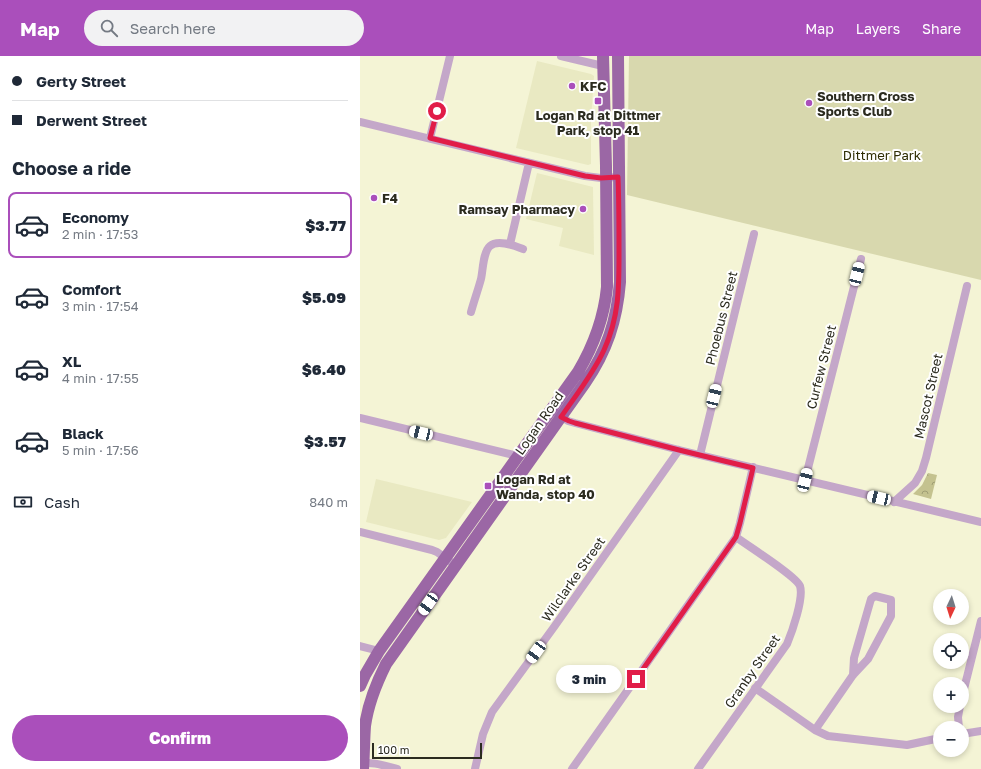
<!DOCTYPE html>
<html lang="en">
<head>
<meta charset="utf-8">
<style>
  :root { --surface:#fff; --page:#f2f2f3; --text:#1f2937; --muted:#747a83; --line:#e0e1e3; --accent:#aa4fbb }
  body { margin:0; font-family:"Golos Text",sans-serif; background:var(--page); color:var(--text); height:100vh; display:flex; flex-direction:column; font-size:15px; white-space:nowrap }
  * { box-sizing:border-box; margin:0 }
  p { font-size:13px; color:var(--muted) }
  .icon { flex:none; width:22px; height:22px; fill:none; stroke:currentColor; stroke-width:2; stroke-linecap:round; stroke-linejoin:round }
  .map { position:relative; flex:1; overflow:hidden }
  .drawer { display:flex; flex-direction:column; background:var(--surface); width:360px }
  .drawer>* { flex:none }
  .banner { display:grid; align-content:center; height:88px; padding:0 12px; background:var(--surface) }
  .needle { width:26px; rotate:184deg }
  .tools { position:absolute; left:573px; top:533px; display:grid; gap:8px }
  .tools a { display:grid; place-items:center; width:36px; height:36px; border-radius:50%; background:var(--surface); box-shadow:0 2px 6px #0003; font-size:20px }
  .scale { position:absolute; left:12px; bottom:10px; width:110px; box-sizing:border-box; padding-left:4px; border:2px solid #2b2b1f; border-top:0; font-size:11px; line-height:14px; white-space:nowrap; color:#2b2b1f; -webkit-text-stroke:3px #fff; paint-order:stroke }
  .end { position:absolute; width:18px; height:18px; margin:-9px; border:5px solid #e11d48; background:#fff; box-shadow:0 0 0 2px #fff }
  .from { border-radius:50% }
  .bubble { position:absolute; height:28px; border-radius:14px; background:var(--surface); box-shadow:0 2px 6px #0003; font-size:13px; font-weight:800; line-height:28px; text-align:center }
  .car { position:absolute; width:12px; height:24px; margin:-12px -6px; border-radius:5px; box-shadow:0 0 3px 1px #0007; background:linear-gradient(#fff 24%,#345 0 40%,#fff 0 76%,#345 0 86%,#fff 0) }
  .banner b { display:flex; align-items:center; gap:14px; height:38px; font-size:15px }
  .banner b+b { border-top:1px solid var(--line) }
  .banner i { width:10px; height:10px; background:var(--text) }
  ul { padding:0; list-style:none }
  li { display:flex; align-items:center; gap:12px; height:66px; margin:0 8px 6px; padding:0 4px; border:2px solid transparent; border-radius:8px }
  li div { flex:1 }
  li b { display:block; font-size:15px }
  li em { font-style:normal; font-weight:800 }
  li.selected { border-color:var(--accent) }
  li>.icon { width:36px; height:36px; stroke-width:1.5 }
  h2 { padding:0 12px; font-size:18px; line-height:48px }
  .pay { display:flex; align-items:center; gap:10px; height:44px; padding:0 12px; font-size:15px }
  .pay p { margin-inline-start:auto }
  .cta { display:flex; gap:8px; margin-top:auto; padding:8px 12px }
  .cta a { flex:1; height:46px; border-radius:24px; background:var(--accent); color:#fff; font-size:16px; font-weight:800; line-height:46px; text-align:center }
  header { display:flex; align-items:center; gap:24px; box-sizing:border-box; height:56px; padding:0 20px; background:var(--accent); color:#fff }
  header strong { font-size:19px }
  nav { display:flex; gap:22px; margin-inline-start:auto; font-size:14px }
  .search { width:280px; height:36px; background:var(--page); display:flex; align-items:center; gap:10px; box-sizing:border-box; padding:0 14px; border-radius:22px; color:var(--muted); font-size:15px }
  main { display:flex; flex:1; min-height:0 }
  .map>svg:first-child { display:block }
  .built { fill:#e9e9c2 }
  .forest { fill:url(#forest-crowns) }
  .green { fill:#d8d8ae }
  .lines { fill:none; stroke-linecap:round; stroke-linejoin:round }
  .street { stroke:#c4a7c9; stroke-width:8 }
  .primary { stroke:#9b67a5; stroke-width:12 }
  .route { stroke:#e11d48; stroke-width:5 }
  .poi-dot { fill:#aa4fbb; stroke:#fff; stroke-width:1.5 }
  .labels { text-anchor:middle; stroke-width:4; stroke-linejoin:round; paint-order:stroke }
  .poi-label { font-size:13px; font-weight:bold; fill:#2b2b1f; stroke:#fff; text-anchor:start }
  .park-label { font-size:13px; fill:#2f2d03; stroke:#fff }
  .street-label { font-size:13px; fill:#2b2b1f; stroke:#fff }
</style>
</head>
<body>
<header>
<strong>Map</strong>
<div class="search"><svg class="icon" aria-label="search" viewBox="0 0 24 24"><circle cx="10" cy="10" r="6"/><path d="M15 15l6 6"/></svg>Search here</div>
<nav><a>Map</a><a>Layers</a><a>Share</a></nav>
</header>
<main>
<section class="drawer">
<div class="banner">
<b><i class="from"></i>Gerty Street</b>
<b><i></i>Derwent Street</b>
</div>
<h2>Choose a ride</h2>
<ul>
<li class="selected"><svg class="icon" aria-label="car" viewBox="0 0 24 24"><path d="M5 17H2v-5l4-1 3-4h7l3 4 3 1v5h-3M9 17h6M6 11h13"/><circle cx="7" cy="17" r="2"/><circle cx="17" cy="17" r="2"/></svg><div><b>Economy</b><p>2 min · 17:53</p></div><em>$3.77</em></li>
<li><svg class="icon" aria-label="car" viewBox="0 0 24 24"><path d="M5 17H2v-5l4-1 3-4h7l3 4 3 1v5h-3M9 17h6M6 11h13"/><circle cx="7" cy="17" r="2"/><circle cx="17" cy="17" r="2"/></svg><div><b>Comfort</b><p>3 min · 17:54</p></div><em>$5.09</em></li>
<li><svg class="icon" aria-label="car" viewBox="0 0 24 24"><path d="M5 17H2v-5l4-1 3-4h7l3 4 3 1v5h-3M9 17h6M6 11h13"/><circle cx="7" cy="17" r="2"/><circle cx="17" cy="17" r="2"/></svg><div><b>XL</b><p>4 min · 17:55</p></div><em>$6.40</em></li>
<li><svg class="icon" aria-label="car" viewBox="0 0 24 24"><path d="M5 17H2v-5l4-1 3-4h7l3 4 3 1v5h-3M9 17h6M6 11h13"/><circle cx="7" cy="17" r="2"/><circle cx="17" cy="17" r="2"/></svg><div><b>Black</b><p>5 min · 17:56</p></div><em>$3.57</em></li>
</ul>
<div class="pay"><svg class="icon" aria-label="cash" viewBox="0 0 24 24"><path d="M3 7h18v10H3z"/><circle cx="12" cy="12" r="2"/></svg>Cash<p>840 m</p></div>
<div class="cta"><a>Confirm</a></div>
</section>
<div class="map">
<svg width="621" height="713" viewBox="0 0 621 713">
  <defs>
    <pattern id="forest-crowns" width="20" height="18" patternUnits="userSpaceOnUse"><rect width="20" height="18" fill="#c4c28f"/><path d="M2 6a3 3 0 1 1 6 0M12 15a3 3 0 1 1 6 0" fill="none" stroke="#9f9e74"/></pattern>
  </defs>
  <rect width="100%" height="100%" fill="#f4f4d5"/>
  <path class="built" d="M177,5L231,18L234,20L231,63V108L228,109L156,92Z
    M177,117L233,131L234,199L199,190L203,172L166,163Z
    M16,423L112,446L86,482L79,484L6,466Z"/>
  <path class="forest" d="M568,417L577,419L571,443L553,438L562,429Z"/>
  <path class="green" d="M269,0H621V224L267,139Z"/>
  <g class="lines">
    <path class="street" d="M201,0L243,10
      M0,66L225,120L241,122L258,121
      M70,82L90,0
      M150,188L169,107
      M111,256C114,245 118,234 121,223C123,214 123,196 130,190C138,183 155,190 163,193
      M198,358L208,365L215,367L319,394L621,466
      M0,362L158,400
      M340,399L394,178
      M445,424L501,203
      M534,446L555,427L562,415L566,402L607,230
      M0,476L72,494L77,496L95,509
      M0,590L19,595
      M395,632L455,674L468,680L547,689L580,682
      M602,641L621,565
      M599,672L598,661L600,650
      M455,674L493,619L508,603L531,560V544L515,540L511,543L494,602L493,619
      M602,678L621,675
      M0,708C12,705 25,710 37,713
      M115,713L123,678L132,656L194,571L319,394
      M212,713L376,481L380,467L393,411
      M338,713L427,588C432,576 444,542 440,530C436,520 388,490 376,481"/>
    <path class="primary" d="M0,630L5,619L19,595L218,316C234,289 244,262 247,231L246,110L243,0
      M3,713C4,699 4,684 5,670C8,648 16,628 26,608L225,327C247,295 257,264 260,226L258,0"/>
  </g>
  <g class="lines">
    <path class="route" d="M77,55L70,82L225,120L241,122L258,121C259,145 259,168 259,192C259,228 260,259 244,294C233,318 216,339 201,361L209,365L215,367L319,394L393,412L380,467L376,481L276,623"/>
  </g>
  <g class="poi-dot">
    <circle cx="212" cy="30" r="4"/>
    <rect x="234" y="41" width="8" height="8" rx="2"/>
    <circle cx="449" cy="47" r="4"/>
    <circle cx="14" cy="142" r="4"/>
    <circle cx="223" cy="153" r="4"/>
    <rect x="124" y="426" width="8" height="8" rx="2"/>
  </g>
  <g class="labels">
    <g class="poi-label">
      <text x="220" y="35">KFC</text>
      <text x="457" y="45">Southern Cross<tspan x="457" dy="15">Sports Club</tspan></text>
      <text x="238" y="64" text-anchor="middle">Logan Rd at Dittmer<tspan x="238" dy="15">Park, stop 41</tspan></text>
      <text x="22" y="147">F4</text>
      <text x="215" y="158" text-anchor="end">Ramsay Pharmacy</text>
      <text x="136" y="428">Logan Rd at<tspan x="136" dy="15">Wanda, stop 40</tspan></text>
    </g>
    <g class="park-label">
      <text x="522" y="104">Dittmer Park</text>
    </g>
    <g class="street-label">
      <text transform="translate(361 262) rotate(-76)" y="5">Phoebus Street</text>
      <text transform="translate(461 311) rotate(-76)" y="5">Curfew Street</text>
      <text transform="translate(568 340) rotate(-77)" y="5">Mascot Street</text>
      <text transform="translate(179 367) rotate(-55)" y="5">Logan Road</text>
      <text transform="translate(213 523) rotate(-55)" y="5">Wilclarke Street</text>
      <text transform="translate(392 615) rotate(-55)" y="5">Granby Street</text>
    </g>
  </g>
</svg>
<div class="tools">
<a><svg class="needle" viewBox="-14 -14 28 28"><path d="M0-13l5 13h-10z" fill="#e53935"/><path d="M0 13l5-13h-10z" fill="#747a83"/></svg></a>
<a><svg class="icon" aria-label="locate" viewBox="0 0 24 24"><circle cx="12" cy="12" r="6"/><path d="M12 2v4M12 18v4M2 12h4M18 12h4"/></svg></a>
<a>+</a>
<a>−</a>
</div>
<div class="scale">100 m</div>
<i class="end from" style="left:77px;top:55px"></i>
<i class="end" style="left:276px;top:623px"></i>
<div class="bubble" style="left:196px;top:609px;width:66px">3 min</div>
<i class="car" style="left:497px;top:218px;rotate:14deg"></i>
<i class="car" style="left:354px;top:340px;rotate:14deg"></i>
<i class="car" style="left:61px;top:377px;rotate:283deg"></i>
<i class="car" style="left:445px;top:424px;rotate:14deg"></i>
<i class="car" style="left:519px;top:442px;rotate:283deg"></i>
<i class="car" style="left:68px;top:548px;rotate:215deg"></i>
<i class="car" style="left:176px;top:596px;rotate:216deg"></i>
</div>
</main>
</body>
</html>
